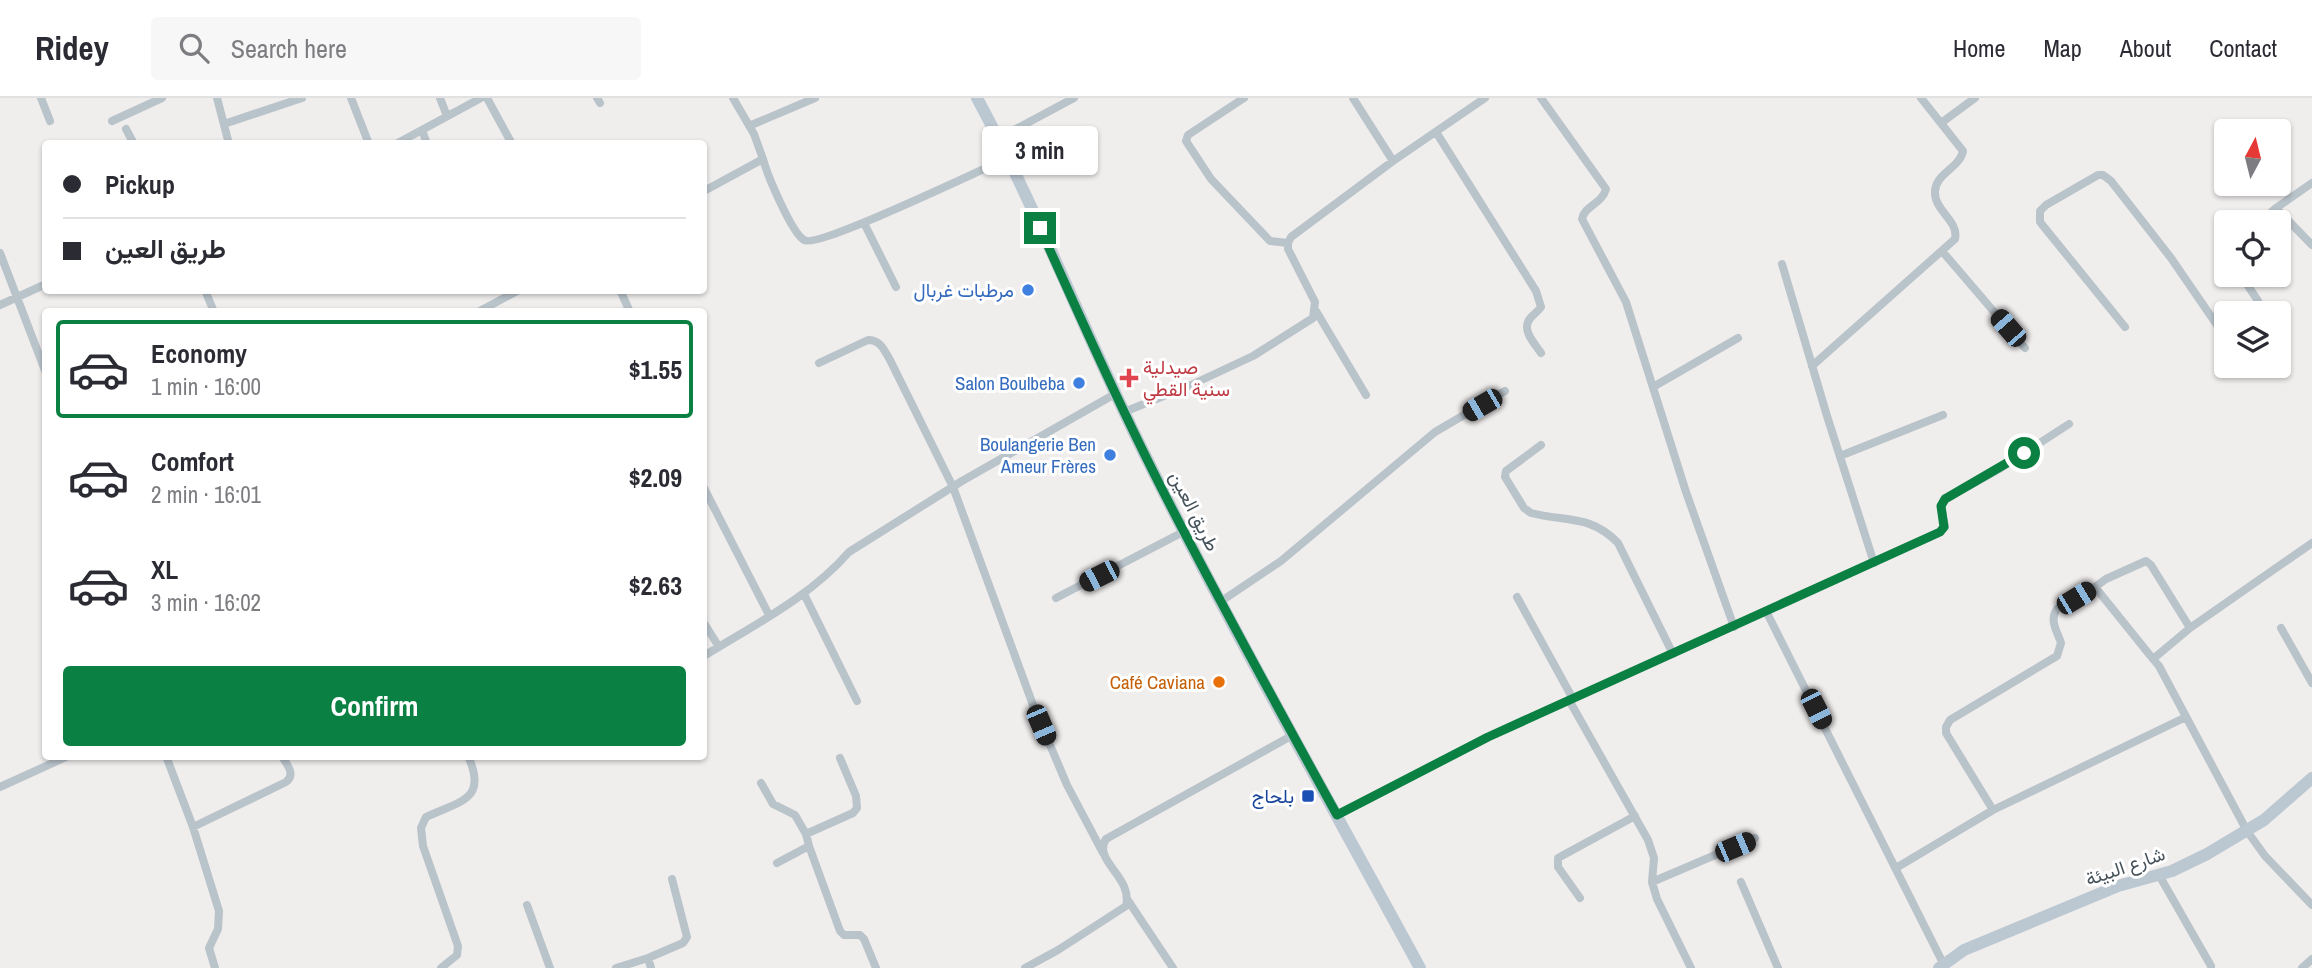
<!DOCTYPE html>
<html lang="en">
<head>
<meta charset="utf-8">
<style>
  :root { --surface:#fff; --page:#f7f7f7; --text:#2b2b33; --muted:#7c7c81; --line:#e1e1e2; --accent:#0b8043 }
  body { margin:0; font-family:"Archivo Narrow",Vazirmatn,sans-serif; background:var(--page); color:var(--text); height:100vh; display:flex; flex-direction:column; font-size:26px; white-space:nowrap }
  * { box-sizing:border-box; margin:0 }
  p { font-size:23px; color:var(--muted) }
  .icon { flex:none; width:38px; height:38px; fill:none; stroke:currentColor; stroke-width:2; stroke-linecap:round; stroke-linejoin:round }
  .map { position:relative; flex:1; overflow:hidden }
  .panel { position:absolute; left:42px; top:210px; width:665px; height:452px; display:flex; flex-direction:column; background:var(--surface); border-radius:7px; box-shadow:0 2px 5px #0004 }
  .panel>* { flex:none }
  .banner { position:absolute; left:42px; top:42px; width:665px; height:154px; border-radius:7px; box-shadow:0 2px 5px #0004; display:grid; align-content:center; height:154px; padding:0 21px; background:var(--surface) }
  .needle { width:46px; rotate:7deg }
  .fabs { position:absolute; left:2214px; top:21px; display:grid; gap:14px }
  .fabs a { display:grid; place-items:center; width:77px; height:77px; border-radius:7px; background:var(--surface); box-shadow:0 2px 5px #0004; font-size:35px }
  .end { position:absolute; width:32px; height:32px; margin:-16px; border:9px solid #0b8043; background:#fff; box-shadow:0 0 0 4px #fff }
  .from { border-radius:50% }
  .bubble { position:absolute; height:49px; border-radius:7px; background:var(--surface); box-shadow:0 2px 5px #0004; font-size:23px; font-weight:700; line-height:49px; text-align:center }
  .car { position:absolute; width:21px; height:42px; margin:-21px -10px; border-radius:9px; box-shadow:0 0 5px 2px #0007; background:linear-gradient(#222 24%,#8ab4d8 0 40%,#222 0 76%,#8ab4d8 0 86%,#222 0) }
  .banner b { display:flex; align-items:center; gap:24px; height:66px; font-size:26px }
  .banner b+b { border-top:2px solid var(--line) }
  .banner i { width:18px; height:18px; background:var(--text) }
  ul { padding:12px 0 0; list-style:none }
  li { display:flex; align-items:center; gap:21px; height:98px; margin:0 14px 10px; padding:0 7px; border:4px solid transparent; border-radius:7px }
  li div { flex:1 }
  li b { display:block; font-size:26px }
  li em { font-style:normal; font-weight:700 }
  li.selected { border-color:var(--accent) }
  li>.icon { width:63px; height:63px; stroke-width:1.5 }
  .primary-button { display:flex; gap:14px; margin-top:auto; padding:14px 21px }
  .primary-button a { flex:1; height:80px; border-radius:7px; background:var(--accent); color:#fff; font-size:28px; font-weight:700; line-height:80px; text-align:center }
  header { display:flex; align-items:center; gap:42px; box-sizing:border-box; height:98px; padding:0 35px; background:var(--surface); border-bottom:2px solid var(--line) }
  header strong { font-size:33px }
  nav { display:flex; gap:38px; margin-inline-start:auto; font-size:24px }
  .search { width:490px; height:63px; background:var(--page); display:flex; align-items:center; gap:18px; box-sizing:border-box; padding:0 24px; border-radius:7px; color:var(--muted); font-size:26px }
  .map>svg:first-child { display:block }
  .lines { fill:none; stroke-linecap:round; stroke-linejoin:round }
  .street { stroke:#b9c3ca; stroke-width:8 }
  .secondary { stroke:#bbc7d1; stroke-width:12 }
  .route { stroke:#0b8043; stroke-width:9 }
  .shop-dot { fill:#3f7fe0; stroke:#fff; stroke-width:2.5 }
  .health-dot { fill:#e0444e; stroke:#fff; stroke-width:2.5 }
  .food-dot { fill:#e8710a; stroke:#fff; stroke-width:2.5 }
  .transit-dot { fill:#1a4fb4; stroke:#fff; stroke-width:2.5 }
  .labels { text-anchor:middle; stroke-width:6; stroke-linejoin:round; paint-order:stroke }
  .shop-label { font-size:19px; fill:#366cbe; stroke:#fff; text-anchor:end }
  .health-label { font-size:19px; fill:#be3a42; stroke:#fff; text-anchor:start }
  .street-label { font-size:19px; fill:#46525a; stroke:#fff }
  .food-label { font-size:19px; fill:#c56008; stroke:#fff; text-anchor:end }
  .transit-label { font-size:19px; fill:#164399; stroke:#fff; text-anchor:end }
</style>
</head>
<body>
<header>
<strong>Ridey</strong>
<div class="search"><svg class="icon" aria-label="search" viewBox="0 0 24 24"><circle cx="10" cy="10" r="6"/><path d="M15 15l6 6"/></svg>Search here</div>
<nav><a>Home</a><a>Map</a><a>About</a><a>Contact</a></nav>
</header>
<div class="map">
<svg width="2312" height="870" viewBox="0 0 2312 870">
  <rect width="100%" height="100%" fill="#f0eded"/>
  <g class="lines">
    <path class="street" d="M41,0L50,23
      M217,0L229,46
      M351,0L369,46
      M440,0L447,18
      M487,0L512,46
      M597,0L600,5
      M733,0L754,36L763,61
      M1244,0L1188,37L1186,43L1211,81L1270,143L1288,145
      M1353,0L1393,63
      M1541,0L1606,91C1602,106 1585,107 1582,121L1626,204L1686,394L1734,529
      M112,23L162,0
      M1941,25L1975,0
      M224,26L302,0
      M749,28L815,0
      M126,31L134,46
      M422,32L427,46
      M1436,34L1536,193L1541,209C1538,214 1532,217 1529,222C1522,233 1535,246 1541,255
      M999,40L1074,0
      M396,46L481,0
      M704,93L763,61C767,76 791,134 804,142C817,151 983,71 1008,60
      M2276,110L2312,147
      M2260,124L2276,110L2312,85
      M864,125L896,189
      M1942,153L2025,250
      M0,155L46,275
      M1782,166L1827,318L1874,465
      M2241,177L2258,203L2262,215
      M205,192L214,214
      M620,192L630,214
      M0,207L46,186
      M1316,213L1366,297
      M478,214L519,192
      M2125,229L2040,124V113L2046,107L2098,77H2103L2111,83L2171,160L2219,230L2226,236
      M819,265L868,242C881,242 884,252 890,262L953,389L1033,607L1067,687L1103,755
      M1812,268L1955,141C1959,123 1935,113 1935,95C1934,76 1960,70 1963,53L1921,0
      M1653,289L1738,240
      M1124,314L1191,287L1253,258L1313,220L1315,204L1288,151V145L1291,139L1393,63L1485,0
      M1541,347L1506,373L1505,379L1524,410L1531,415C1565,424 1590,416 1618,445L1673,556
      M1840,358L1943,317
      M704,390L769,517
      M2095,489L2057,511C2049,522 2057,533 2061,545L2057,558L1950,622L1946,629V635L1993,712L2186,619
      M804,496L857,603
      M1517,499L1573,601
      M1056,500L1185,433
      M1220,504L1281,463L1435,334L1505,293
      M1767,515L1944,867
      M704,525L719,549
      M2190,530L2312,445
      M2281,530L2312,585
      M704,558C754,527 810,499 849,454L962,383L1115,296
      M2153,561L2190,530L2151,467L2146,463L2106,481L2095,489L2153,561L2159,568L2247,733L2265,758L2312,807
      M1569,602L1648,742L1654,760L1652,784L1657,801L1691,870
      M166,658L193,729L219,813L218,831L209,850L215,870
      M761,685L773,706L795,717L806,736
      M0,689L68,658
      M1337,717L1488,639L1940,434L1945,429L1941,408L1945,401L2001,370L2069,326
      M193,729L286,684C296,676 287,667 282,658
      M809,748L806,736L853,715L857,710L856,698L840,660
      M777,765L809,748L840,833L844,837H860L864,841L876,870
      M1896,770L1993,712
      M2159,777L2211,868
      M1652,784L1755,740
      M1741,784L1778,870
      M1580,800L1558,769V760L1635,718
      M1127,801L1173,870
      M527,807L550,870
      M441,870L457,857L458,848L423,748L421,730L426,719C460,703 488,702 468,658
      M616,870L648,860
      M651,870L648,860L683,845L687,839L672,781
      M1025,870L1058,852L1126,808C1133,778 1092,763 1106,741L1293,637
      M2302,870L2312,861"/>
    <path class="secondary" d="M977,0C1038,113 1084,234 1141,349C1228,525 1326,697 1420,870
      M1939,870L1964,852L2118,788L2172,773L2207,756L2264,722L2312,680"/>
  </g>
  <g class="lines">
    <path class="route" d="M1040,130C1081,221 1121,311 1166,399C1221,506 1279,612 1337,717L1488,639L1940,434L1944,429L1941,408L1945,401L2024,355"/>
  </g>
  <g class="shop-dot">
    <circle cx="1028" cy="192" r="7"/>
    <circle cx="1079" cy="285" r="7"/>
    <circle cx="1110" cy="357" r="7"/>
  </g>
  <path class="health-dot" d="M1125.5 269.5h7v7h7v7h-7v7h-7v-7h-7v-7h7z"/>
  <circle class="food-dot" cx="1219" cy="584" r="7"/>
  <rect class="transit-dot" x="1301" y="691" width="14" height="14" rx="3.5"/>
  <g class="labels">
    <g class="shop-label">
      <text x="1014" y="199">مرطبات غربال</text>
      <text x="1065" y="292">Salon Boulbeba</text>
      <text x="1096" y="353">Boulangerie Ben<tspan x="1096" dy="22">Ameur Frères</tspan></text>
    </g>
    <g class="health-label">
      <text x="1143" y="276">صيدلية<tspan x="1143" dy="22">سنية القطي</tspan></text>
    </g>
    <g class="street-label">
      <text transform="translate(1195 413) rotate(63)" y="7">طريق العين</text>
      <text transform="translate(2125 768) rotate(-19)" y="7">شارع البيئة</text>
    </g>
    <g class="food-label">
      <text x="1205" y="591">Café Caviana</text>
    </g>
    <g class="transit-label">
      <text x="1294" y="705">بلحاج</text>
    </g>
  </g>
</svg>
<div class="fabs">
<a><svg class="needle" viewBox="-14 -14 28 28"><path d="M0-13l5 13h-10z" fill="#e53935"/><path d="M0 13l5-13h-10z" fill="#7c7c81"/></svg></a>
<a><svg class="icon" aria-label="locate" viewBox="0 0 24 24"><circle cx="12" cy="12" r="6"/><path d="M12 2v4M12 18v4M2 12h4M18 12h4"/></svg></a>
<a><svg class="icon" aria-label="layers" viewBox="0 0 24 24"><path d="M12 4l9 5-9 5-9-5zM3 14l9 5 9-5"/></svg></a>
</div>
<i class="end from" style="left:2024px;top:355px"></i>
<i class="end" style="left:1040px;top:130px"></i>
<div class="bubble" style="left:982px;top:28px;width:116px">3 min</div>
<i class="car" style="left:2008px;top:230px;rotate:319deg"></i>
<i class="car" style="left:1482px;top:307px;rotate:240deg"></i>
<i class="car" style="left:1099px;top:478px;rotate:243deg"></i>
<i class="car" style="left:2076px;top:500px;rotate:59deg"></i>
<i class="car" style="left:1816px;top:611px;rotate:153deg"></i>
<i class="car" style="left:1041px;top:627px;rotate:157deg"></i>
<i class="car" style="left:1735px;top:749px;rotate:67deg"></i>
<div class="banner">
<b><i class="from"></i>Pickup</b>
<b><i></i>طريق العين</b>
</div>
<section class="panel">
<ul>
<li class="selected"><svg class="icon" aria-label="car" viewBox="0 0 24 24"><path d="M5 17H2v-5l4-1 3-4h7l3 4 3 1v5h-3M9 17h6M6 11h13"/><circle cx="7" cy="17" r="2"/><circle cx="17" cy="17" r="2"/></svg><div><b>Economy</b><p>1 min · 16:00</p></div><em>$1.55</em></li>
<li><svg class="icon" aria-label="car" viewBox="0 0 24 24"><path d="M5 17H2v-5l4-1 3-4h7l3 4 3 1v5h-3M9 17h6M6 11h13"/><circle cx="7" cy="17" r="2"/><circle cx="17" cy="17" r="2"/></svg><div><b>Comfort</b><p>2 min · 16:01</p></div><em>$2.09</em></li>
<li><svg class="icon" aria-label="car" viewBox="0 0 24 24"><path d="M5 17H2v-5l4-1 3-4h7l3 4 3 1v5h-3M9 17h6M6 11h13"/><circle cx="7" cy="17" r="2"/><circle cx="17" cy="17" r="2"/></svg><div><b>XL</b><p>3 min · 16:02</p></div><em>$2.63</em></li>
</ul>
<div class="primary-button"><a>Confirm</a></div>
</section>
</div>
</body>
</html>
